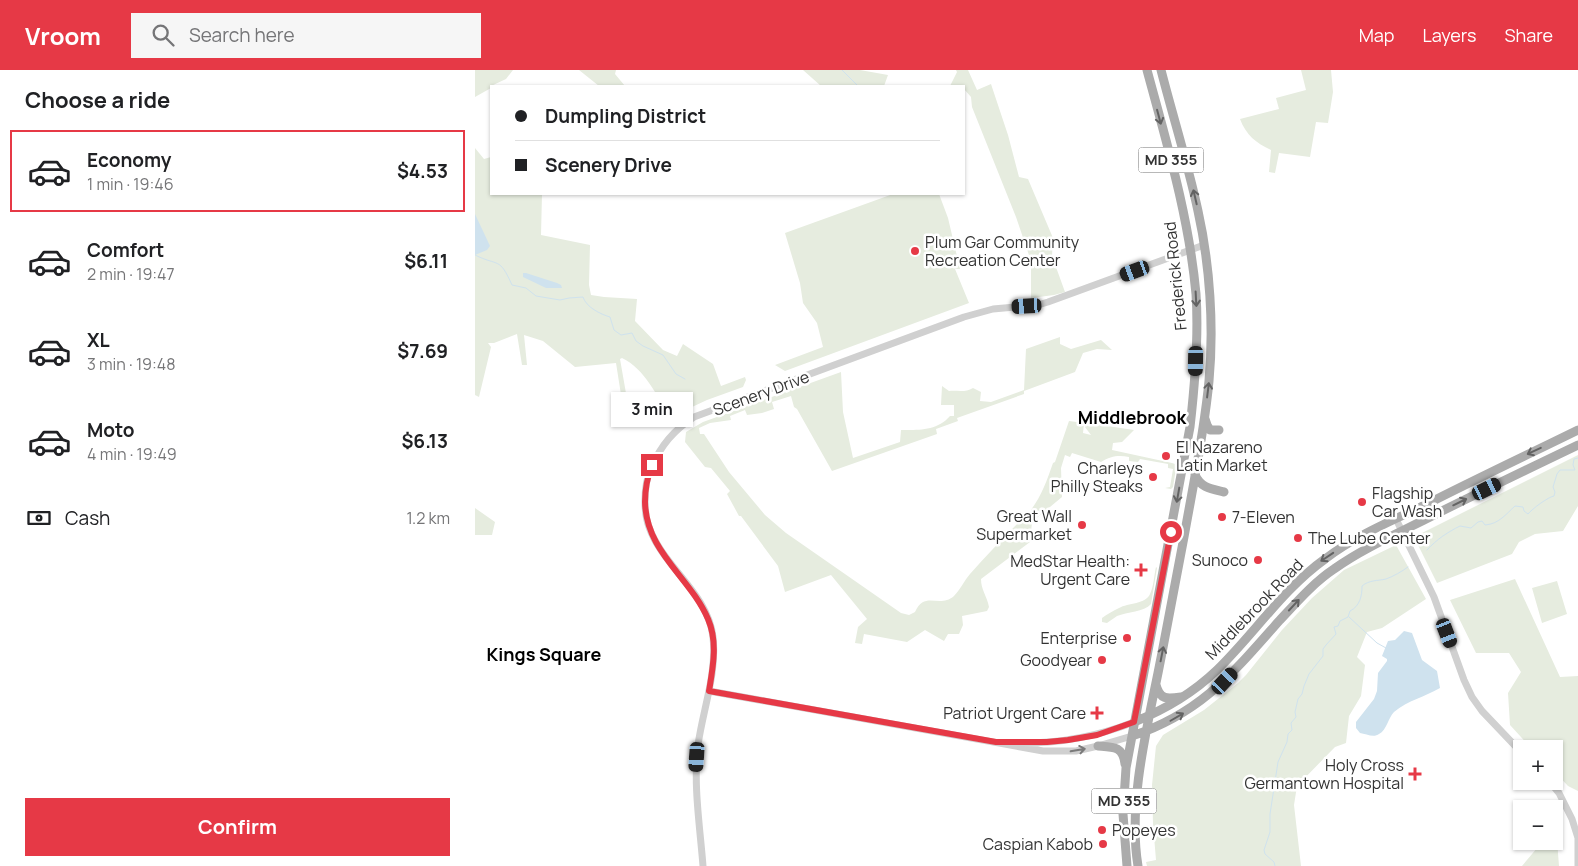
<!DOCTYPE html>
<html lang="en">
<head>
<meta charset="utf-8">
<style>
  :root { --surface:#fff; --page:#f6f6f6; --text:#202124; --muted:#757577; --line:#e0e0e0; --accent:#e63946 }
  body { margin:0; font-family:Manrope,sans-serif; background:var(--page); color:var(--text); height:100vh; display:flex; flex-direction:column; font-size:19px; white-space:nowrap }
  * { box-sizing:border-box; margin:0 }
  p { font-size:16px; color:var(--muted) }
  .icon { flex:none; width:28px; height:28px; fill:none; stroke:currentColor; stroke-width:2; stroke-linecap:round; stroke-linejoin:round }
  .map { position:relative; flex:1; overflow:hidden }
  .drawer { display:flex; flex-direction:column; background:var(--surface); width:475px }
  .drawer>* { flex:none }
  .hud { position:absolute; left:15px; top:15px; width:475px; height:110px; border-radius:0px; box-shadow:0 1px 4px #0004; display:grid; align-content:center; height:110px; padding:0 25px; background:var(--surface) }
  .buttons { position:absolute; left:1038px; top:670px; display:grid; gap:10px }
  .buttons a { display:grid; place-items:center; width:50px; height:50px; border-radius:0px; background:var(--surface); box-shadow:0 1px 4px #0004; font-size:25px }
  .end { position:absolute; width:22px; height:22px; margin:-11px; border:6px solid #e63946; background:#fff; box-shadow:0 0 0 2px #fff }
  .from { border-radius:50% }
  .bubble { position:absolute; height:35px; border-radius:0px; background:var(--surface); box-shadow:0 1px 4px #0004; font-size:16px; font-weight:700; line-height:35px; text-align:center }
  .car { position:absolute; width:15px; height:30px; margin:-15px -8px; border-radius:6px; box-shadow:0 0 4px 1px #0007; background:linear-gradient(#222 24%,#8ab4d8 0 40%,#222 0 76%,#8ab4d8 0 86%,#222 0) }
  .hud b { display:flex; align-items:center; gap:18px; height:48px; font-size:19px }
  .hud b+b { border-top:1px solid var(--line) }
  .hud i { width:12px; height:12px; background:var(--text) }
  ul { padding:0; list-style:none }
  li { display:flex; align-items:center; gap:15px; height:82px; margin:0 10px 8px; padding:0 15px; border:2px solid transparent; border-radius:0px }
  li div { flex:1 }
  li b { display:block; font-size:19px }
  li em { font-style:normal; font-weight:700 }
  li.active { border-color:var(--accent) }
  li>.icon { width:45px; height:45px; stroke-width:1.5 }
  h2 { padding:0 25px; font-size:22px; line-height:60px }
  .pay { display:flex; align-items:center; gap:12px; height:55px; padding:0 25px; font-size:19px }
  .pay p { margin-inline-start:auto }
  .primary-button { display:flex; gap:10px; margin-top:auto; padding:10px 25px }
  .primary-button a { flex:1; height:58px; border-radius:0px; background:var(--accent); color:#fff; font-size:20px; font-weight:700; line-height:58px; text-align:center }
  header { display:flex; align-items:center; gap:30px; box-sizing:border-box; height:70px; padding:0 25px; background:var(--accent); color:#fff }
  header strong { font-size:24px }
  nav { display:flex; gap:28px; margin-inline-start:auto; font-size:18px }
  .search { width:350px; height:45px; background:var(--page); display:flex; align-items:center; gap:12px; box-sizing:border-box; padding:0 18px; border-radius:0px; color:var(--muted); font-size:19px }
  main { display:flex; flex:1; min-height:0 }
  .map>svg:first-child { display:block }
  .green { fill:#e6ecdf }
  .water { fill:#cfe2ee }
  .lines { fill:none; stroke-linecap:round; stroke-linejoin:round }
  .stream { stroke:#cfe2ee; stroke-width:1 }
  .minor { stroke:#d0d0d0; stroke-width:7 }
  .major { stroke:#ababab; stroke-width:9 }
  .oneway { stroke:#636363 }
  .oneway2 { stroke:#7a7a7a }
  .route { stroke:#e63946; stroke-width:6 }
  .poi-dot { fill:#e63946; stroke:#fff; stroke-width:2 }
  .labels { text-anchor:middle; stroke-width:5; stroke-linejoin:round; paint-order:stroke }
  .shield { fill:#fff; stroke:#707070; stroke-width:1 }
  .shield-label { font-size:15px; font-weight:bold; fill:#333 }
  .poi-label { font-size:16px; fill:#333; stroke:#fff; text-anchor:end }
  .street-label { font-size:16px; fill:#333; stroke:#fff }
  .neighbourhood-label { font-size:18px; font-weight:bold; fill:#000; stroke:#fff }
</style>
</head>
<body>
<header>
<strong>Vroom</strong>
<div class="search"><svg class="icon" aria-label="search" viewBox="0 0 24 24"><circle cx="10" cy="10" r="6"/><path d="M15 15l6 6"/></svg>Search here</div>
<nav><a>Map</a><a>Layers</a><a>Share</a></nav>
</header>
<main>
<section class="drawer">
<h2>Choose a ride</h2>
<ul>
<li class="active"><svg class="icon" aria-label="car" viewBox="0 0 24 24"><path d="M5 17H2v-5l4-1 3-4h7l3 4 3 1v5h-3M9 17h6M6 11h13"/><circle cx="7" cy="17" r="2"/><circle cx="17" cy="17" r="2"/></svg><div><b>Economy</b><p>1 min · 19:46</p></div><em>$4.53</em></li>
<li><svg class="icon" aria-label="car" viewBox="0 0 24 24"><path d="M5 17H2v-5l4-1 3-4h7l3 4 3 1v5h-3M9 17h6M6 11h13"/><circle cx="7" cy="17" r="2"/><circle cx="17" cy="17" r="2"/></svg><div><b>Comfort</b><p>2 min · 19:47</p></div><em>$6.11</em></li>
<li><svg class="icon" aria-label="car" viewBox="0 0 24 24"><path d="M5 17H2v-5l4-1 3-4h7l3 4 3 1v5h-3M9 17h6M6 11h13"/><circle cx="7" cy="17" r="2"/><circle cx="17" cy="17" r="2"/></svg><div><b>XL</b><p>3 min · 19:48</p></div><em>$7.69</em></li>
<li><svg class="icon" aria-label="car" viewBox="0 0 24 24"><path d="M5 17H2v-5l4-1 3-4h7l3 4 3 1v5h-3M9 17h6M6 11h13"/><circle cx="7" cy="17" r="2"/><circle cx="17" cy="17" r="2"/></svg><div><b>Moto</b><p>4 min · 19:49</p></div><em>$6.13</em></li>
</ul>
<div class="pay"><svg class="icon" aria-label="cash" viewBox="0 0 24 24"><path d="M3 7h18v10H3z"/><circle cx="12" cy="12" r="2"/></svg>Cash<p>1.2 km</p></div>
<div class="primary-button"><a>Confirm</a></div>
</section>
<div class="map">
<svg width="1103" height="796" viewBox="0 0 1103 796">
  <rect width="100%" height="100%" fill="#fff"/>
  <path class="green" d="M0,0H38L31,9L16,16V18L0,27Z
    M104,0H141L140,4L150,16H124Z
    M328,0H385L413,5L409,16H346Z
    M481,0H493L502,20L516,14L533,65L544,107L553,109L578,168L577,186L590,222L579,225L556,228V191L541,147L497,37L496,27L489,19V16H475L482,2Z
    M826,0H856L858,22L853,53L841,52L835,87L804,83L800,103L794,102L796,80C781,73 771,65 765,49L804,39L801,28L831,20Z
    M0,78L9,89L16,87V124H67L66,165L115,175L114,215L116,225L129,227L162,229L160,251L188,280L202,286L208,274L238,294L246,316L270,307L271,310L268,317L232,330L202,344L201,343L194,346C182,326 170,299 147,288L145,289L152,329L147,331L141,293L100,297L68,271L49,265L52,295H47L42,264L19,273H13L16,277L4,327L0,325Z
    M418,124H464L473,148L485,199H480L494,233L310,301L300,295L348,277L342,253L328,233L325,213L310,163Z
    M585,267V274L596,279L626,270L637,280L622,279L608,283L600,302L549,321V324L482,348L483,351L461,359L462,364L357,401L322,339L319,337L316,326L297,332L299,339L287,343L272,345L270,340L255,346L256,350L235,353L224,358L225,364H229L254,402L290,445L311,463L426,543L434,545L440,542C450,520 464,539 479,526C485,520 489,511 495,504C511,486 528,468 545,451L548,453L558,442L556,440C567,425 572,410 578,393L580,392L594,351L609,353L608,363L616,365L610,357L612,353L659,360L647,372L638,373L637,380L697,393L700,394L702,392L698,417L696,419L690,418L695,417L698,399L693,398V394L665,389L663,392L654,391V387C643,385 636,386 626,392L597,383L595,387L590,385L586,398L587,427L557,452L555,472L506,509C506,520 512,526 514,537L512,541L487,546L488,555L484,564H473L469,571L450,560L432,572L389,564L387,574L380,573L383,557L392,549L356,505L310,522L303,496L266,446H264L252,424L255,421L236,398L230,397L210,372L211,362L228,352L366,302L368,342L378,388L425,372L426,360C444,360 462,361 475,346H479V335H466L467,316L474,321C482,320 490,323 498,318L506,322L505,331L516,332L549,320L551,279Z
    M1103,385V436L1088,461L1060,464L1044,472L1037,484L962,513L939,467Z
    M0,438L20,452L17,465H0Z
    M921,475L951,529L907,558L892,562L882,587L890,595L886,626L874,646L871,673L860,677L822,716L819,735L826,796H672L671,792L681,790L678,754L677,715L681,676L688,665L729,640L763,613L771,605L807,560L837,528L869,500Z
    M681,497L682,498L676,534C669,542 652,542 642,546C639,548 635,551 632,553L627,552V548C632,544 638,541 644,538C653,533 671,534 675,524C679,516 679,505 681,497Z
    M1040,509L1085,607L1103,606V721L1093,716L1079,701V679H1057L1035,655L1033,623L1046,602L1034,583H1001L975,530Z
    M1082,511L1092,544L1067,553L1057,518Z
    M1080,744L1084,796H1047L1068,771H1079Z"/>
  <path class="water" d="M0,144L15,176L12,180L0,185Z
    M48,203H51L82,213L86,215L87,218H71L48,207Z
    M929,561L937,563L947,590L962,601L965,618C950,627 933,630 919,642C913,648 912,660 904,664C899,668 891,664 885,663L881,658V652L899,629L902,621L903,603L912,591V589L907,586L913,571L920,570Z"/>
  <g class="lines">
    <path class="stream" d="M367,0L383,16
      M0,185C24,197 24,186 37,215L51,218L61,226L85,230L94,228L108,227C111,237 125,244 135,247L139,260L146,265L157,263L161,271L168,276L188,285L201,304L210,309
      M952,480C962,469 973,462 985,456L996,458L1003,452L1007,451L1010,455C1024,454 1031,444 1040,436L1048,437L1049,441L1053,444C1057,439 1073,427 1079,426L1080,422L1078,417L1082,404L1085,400H1100L1098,395L1099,389L1103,388
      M874,547L902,573L911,578
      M800,796L799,792L790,784L789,780L795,762V744L803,692L812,672L813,664L817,660L816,653L821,647L820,642L823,629L827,624L829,616L834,604L848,586V579L851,575L861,564L859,557L863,556L865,551L873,547L875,541C885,536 887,526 887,516C894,510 902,511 911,509C919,506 926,502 933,497"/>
    <path class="minor" d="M921,449L959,527L989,610L997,627L1007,641L1046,682
      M234,621L568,681H601L623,676L657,666
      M540,673C581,674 621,667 659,652
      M1074,711L1084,723L1097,749L1103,768V796
      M228,796C225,757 218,714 223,675C228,639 242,604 238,567C233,523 188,497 174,457C171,449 170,439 170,431C170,418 171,409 176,398C186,375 199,360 219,347L489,247L518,239L563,235L573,232L729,175"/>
    <path class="major" d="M730,349L732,355L735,360H744
      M720,405C726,418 736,419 749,422
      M681,615C685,630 692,629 706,627
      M659,652C689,640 718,623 742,600C779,564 808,519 850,489C880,466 916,451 950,435C1001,409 1052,385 1103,360
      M657,666C726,643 758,603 804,551C821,533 838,513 859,499C890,477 926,462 959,445C1007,421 1055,398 1103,375
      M623,676C638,677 648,676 650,694
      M652,796L648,744L651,698L715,357C720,313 724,268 721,224C714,147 692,74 672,0
      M663,796C653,736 671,662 683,603C692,558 700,513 709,467C718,416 729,364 734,311C739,257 735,195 723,141C713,94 698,47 686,0"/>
  </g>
  <defs><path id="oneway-shaft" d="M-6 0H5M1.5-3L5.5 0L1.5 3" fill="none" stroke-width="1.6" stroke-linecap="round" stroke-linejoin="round" transform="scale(1.25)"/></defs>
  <g class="oneway">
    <use href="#oneway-shaft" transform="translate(684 47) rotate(75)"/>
    <use href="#oneway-shaft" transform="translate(720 127) rotate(-103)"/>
    <use href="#oneway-shaft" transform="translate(721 229) rotate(87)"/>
    <use href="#oneway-shaft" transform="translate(733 320) rotate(-83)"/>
    <use href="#oneway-shaft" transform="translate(1059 381) rotate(155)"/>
    <use href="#oneway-shaft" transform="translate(703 425) rotate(100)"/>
    <use href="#oneway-shaft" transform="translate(985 432) rotate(-26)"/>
    <use href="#oneway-shaft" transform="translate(852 487) rotate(146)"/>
    <use href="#oneway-shaft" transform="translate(819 535) rotate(-47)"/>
    <use href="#oneway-shaft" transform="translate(687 584) rotate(-79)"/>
    <use href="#oneway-shaft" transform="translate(702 647) rotate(-30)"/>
  </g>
  <use class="oneway2" href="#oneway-shaft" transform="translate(603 680) rotate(-10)"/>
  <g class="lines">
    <path class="route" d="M177,395C172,408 170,418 170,432C171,482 215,507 233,549C243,572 238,597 234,621L521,672H572L593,670L622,665L659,652L696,462"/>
  </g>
  <g class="poi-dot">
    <circle cx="440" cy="181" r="5"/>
    <circle cx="691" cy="386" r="5"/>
    <circle cx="678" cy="407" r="5"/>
    <circle cx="887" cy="432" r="5"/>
    <circle cx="747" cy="447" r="5"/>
    <circle cx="607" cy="455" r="5"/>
    <circle cx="823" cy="468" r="5"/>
    <circle cx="783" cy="490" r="5"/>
    <path d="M663.5 492.5h5v5h5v5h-5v5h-5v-5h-5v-5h5z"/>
    <circle cx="652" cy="568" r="5"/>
    <circle cx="627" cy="590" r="5"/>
    <path d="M619.5 635.5h5v5h5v5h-5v5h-5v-5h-5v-5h5z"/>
    <path d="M937.5 696.5h5v5h5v5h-5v5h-5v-5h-5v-5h5z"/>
    <circle cx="627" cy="760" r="5"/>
    <circle cx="628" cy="774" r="5"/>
  </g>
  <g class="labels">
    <g class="shield">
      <rect x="663.5" y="77.5" width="65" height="25" rx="4"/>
      <rect x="616.5" y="718.5" width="65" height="25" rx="4"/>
    </g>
    <g class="shield-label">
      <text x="696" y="95">MD 355</text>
      <text x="649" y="736">MD 355</text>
    </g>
    <g class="poi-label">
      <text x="450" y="178" text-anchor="start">Plum Gar Community<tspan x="450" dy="18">Recreation Center</tspan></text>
      <text x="701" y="383" text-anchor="start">El Nazareno<tspan x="701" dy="18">Latin Market</tspan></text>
      <text x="668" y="404">Charleys<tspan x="668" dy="18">Philly Steaks</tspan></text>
      <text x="897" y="429" text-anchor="start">Flagship<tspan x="897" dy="18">Car Wash</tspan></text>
      <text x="597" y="452">Great Wall<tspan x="597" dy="18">Supermarket</tspan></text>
      <text x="757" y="453" text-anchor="start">7-Eleven</text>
      <text x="833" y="474" text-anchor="start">The Lube Center</text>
      <text x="773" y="496">Sunoco</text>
      <text x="655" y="497">MedStar Health:<tspan x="655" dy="18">Urgent Care</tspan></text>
      <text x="642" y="574">Enterprise</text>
      <text x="617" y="596">Goodyear</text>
      <text x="611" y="649">Patriot Urgent Care</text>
      <text x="929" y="701">Holy Cross<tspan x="929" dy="18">Germantown Hospital</tspan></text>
      <text x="637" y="766" text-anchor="start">Popeyes</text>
      <text x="618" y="780">Caspian Kabob</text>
    </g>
    <g class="street-label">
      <text transform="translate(700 206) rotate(-96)" y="6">Frederick Road</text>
      <text transform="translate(286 323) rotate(-20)" y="6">Scenery Drive</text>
      <text transform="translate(779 539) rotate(-46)" y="6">Middlebrook Road</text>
    </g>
    <g class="neighbourhood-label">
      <text x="657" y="354">Middlebrook</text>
      <text x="69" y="591">Kings Square</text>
    </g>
  </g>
</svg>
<div class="buttons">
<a>+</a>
<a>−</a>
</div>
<i class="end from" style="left:696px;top:462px"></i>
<i class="end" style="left:177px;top:395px"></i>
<div class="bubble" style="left:136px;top:322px;width:82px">3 min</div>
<i class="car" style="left:660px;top:201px;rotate:250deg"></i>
<i class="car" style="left:552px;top:236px;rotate:267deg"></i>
<i class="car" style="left:721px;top:291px;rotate:181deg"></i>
<i class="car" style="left:1012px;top:419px;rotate:64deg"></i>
<i class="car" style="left:972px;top:563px;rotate:159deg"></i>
<i class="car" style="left:750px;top:611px;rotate:43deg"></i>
<i class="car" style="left:222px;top:687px;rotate:184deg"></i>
<div class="hud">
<b><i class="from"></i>Dumpling District</b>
<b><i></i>Scenery Drive</b>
</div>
</div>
</main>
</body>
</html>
